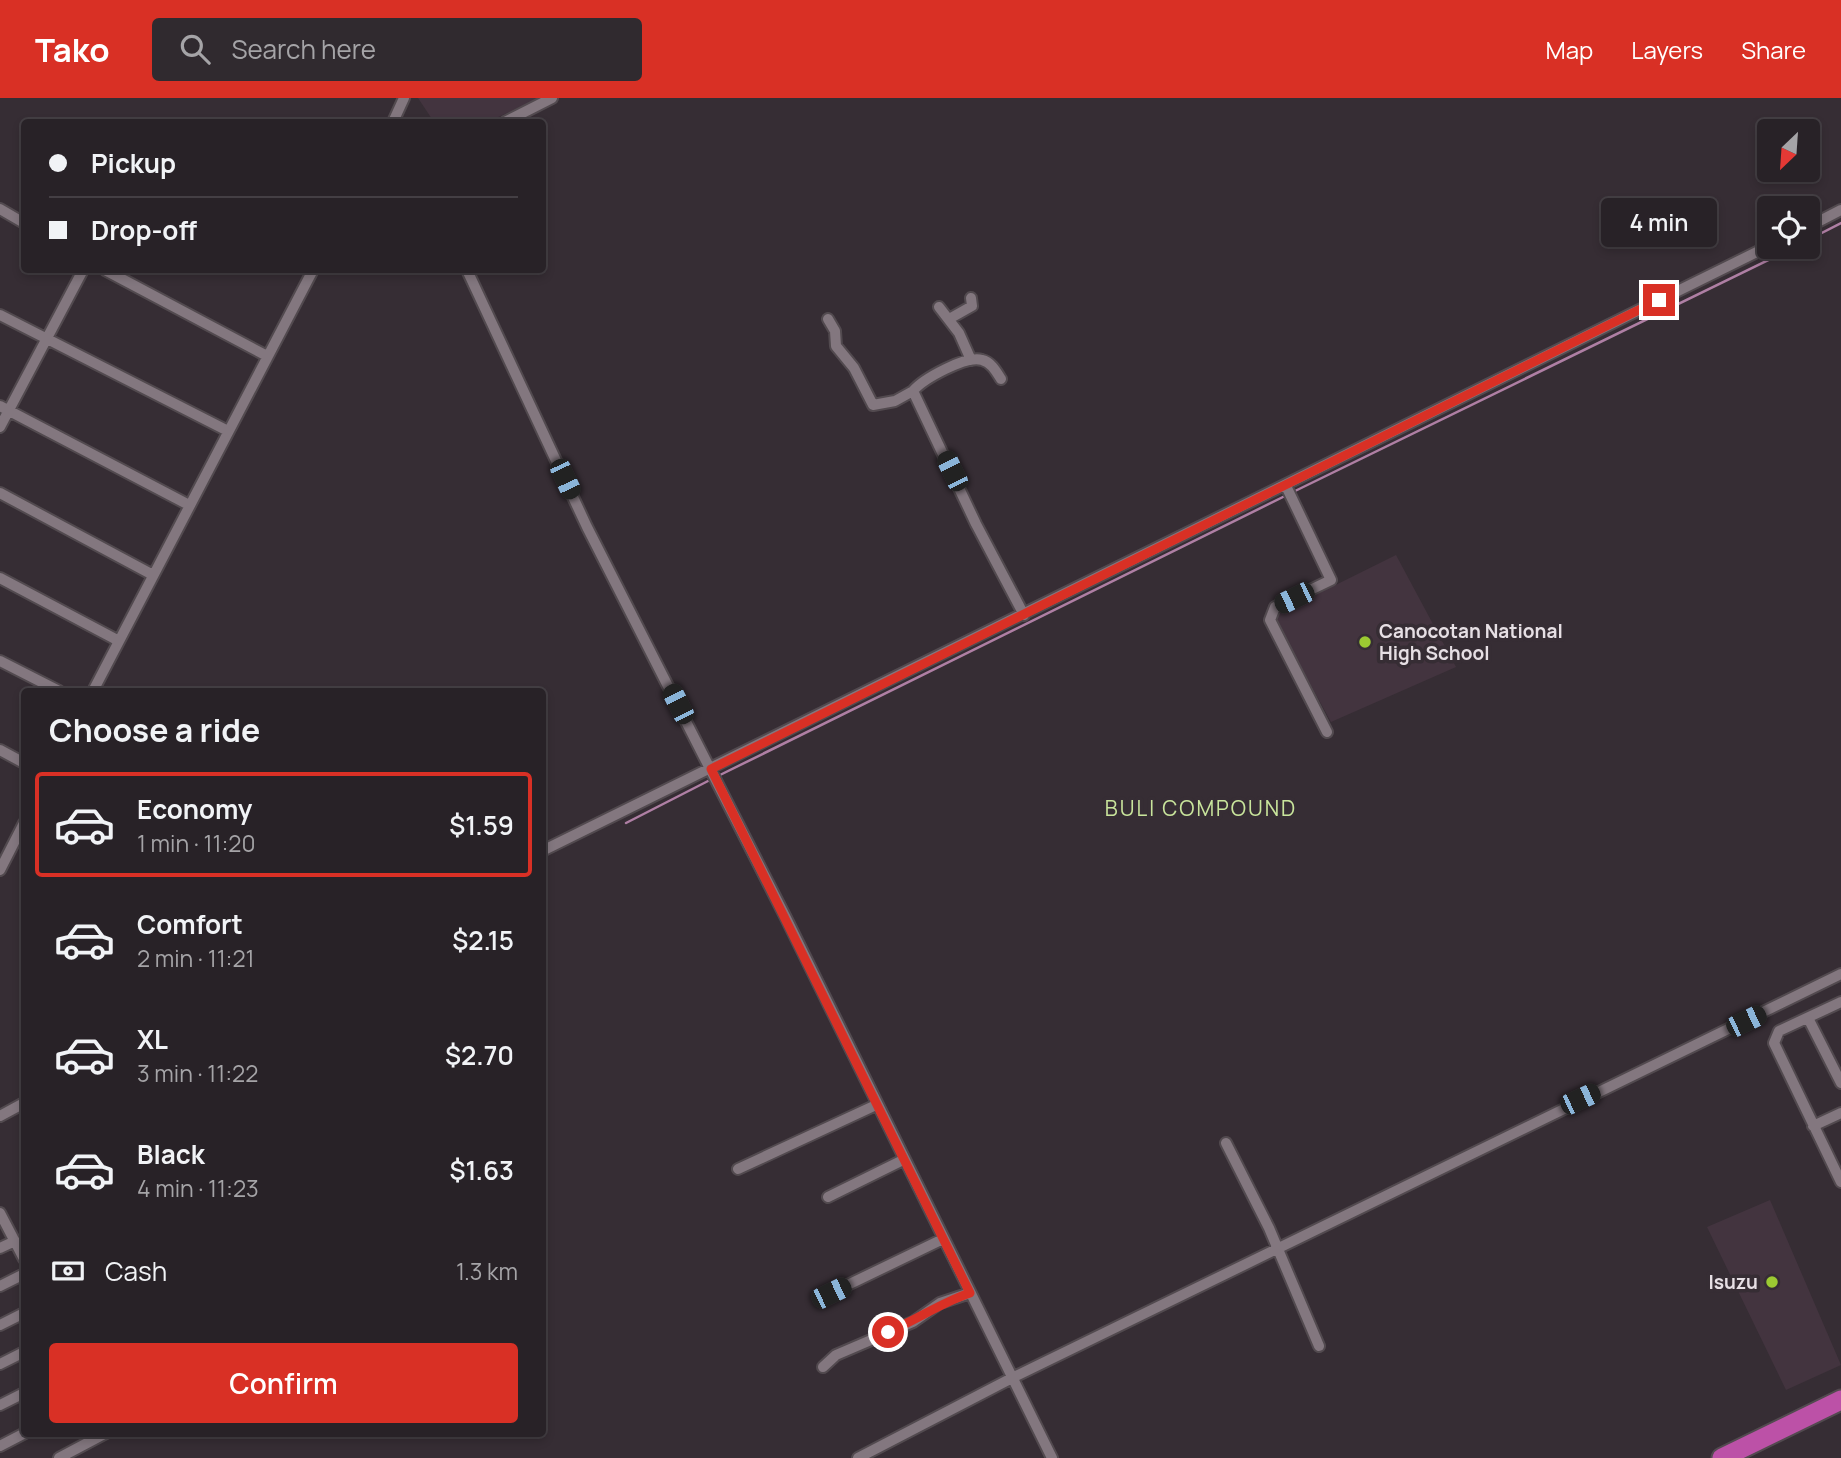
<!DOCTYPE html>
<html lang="en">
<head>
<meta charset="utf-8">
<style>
  :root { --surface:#282227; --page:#302a2f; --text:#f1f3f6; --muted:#a5a4a7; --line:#443f44; --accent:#d93025 }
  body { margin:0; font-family:Manrope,sans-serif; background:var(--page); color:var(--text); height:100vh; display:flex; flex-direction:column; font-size:26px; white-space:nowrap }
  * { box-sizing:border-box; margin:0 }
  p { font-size:23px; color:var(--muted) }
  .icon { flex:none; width:38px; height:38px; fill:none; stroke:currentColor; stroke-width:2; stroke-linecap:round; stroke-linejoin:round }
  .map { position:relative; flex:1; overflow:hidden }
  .details { position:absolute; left:21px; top:590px; width:525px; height:749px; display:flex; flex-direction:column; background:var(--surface); border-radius:7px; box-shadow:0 4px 10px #0003,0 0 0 2px var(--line) }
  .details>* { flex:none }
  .top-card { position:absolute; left:21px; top:21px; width:525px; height:154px; border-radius:7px; box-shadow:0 4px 10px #0003,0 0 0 2px var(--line); display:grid; align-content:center; height:154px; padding:0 28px; background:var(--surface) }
  .needle { width:46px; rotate:205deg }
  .fabs { position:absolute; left:1757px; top:21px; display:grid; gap:14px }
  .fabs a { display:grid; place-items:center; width:63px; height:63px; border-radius:7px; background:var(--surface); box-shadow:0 4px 10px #0003,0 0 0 2px var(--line); font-size:35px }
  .end { position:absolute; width:32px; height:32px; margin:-16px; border:9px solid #d93025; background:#fff; box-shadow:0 0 0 4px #fff }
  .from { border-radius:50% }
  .bubble { position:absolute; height:49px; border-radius:7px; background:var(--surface); box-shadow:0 4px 10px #0003,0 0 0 2px var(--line); font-size:23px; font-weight:600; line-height:49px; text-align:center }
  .car { position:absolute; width:21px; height:42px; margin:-21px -10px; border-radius:9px; box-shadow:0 0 5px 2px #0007; background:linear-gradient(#222 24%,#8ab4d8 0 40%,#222 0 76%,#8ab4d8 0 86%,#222 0) }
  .top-card b { display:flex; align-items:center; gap:24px; height:66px; font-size:26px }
  .top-card b+b { border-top:2px solid var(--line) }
  .top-card i { width:18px; height:18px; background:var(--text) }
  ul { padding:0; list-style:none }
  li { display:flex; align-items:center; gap:21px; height:105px; margin:0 14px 10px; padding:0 14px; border:4px solid transparent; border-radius:7px }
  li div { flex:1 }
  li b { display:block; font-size:26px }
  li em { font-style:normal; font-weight:600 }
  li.current { border-color:var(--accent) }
  li>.icon { width:63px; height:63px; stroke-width:1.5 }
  h2 { padding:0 28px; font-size:32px; line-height:84px }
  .pay { display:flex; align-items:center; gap:18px; height:77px; padding:0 28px; font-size:26px }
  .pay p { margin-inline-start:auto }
  .cta { display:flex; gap:14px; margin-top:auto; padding:14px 28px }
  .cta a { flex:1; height:80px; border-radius:7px; background:var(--accent); color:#fff; font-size:28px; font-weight:600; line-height:80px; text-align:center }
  header { display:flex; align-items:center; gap:42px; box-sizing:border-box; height:98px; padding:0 35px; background:var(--accent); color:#fff }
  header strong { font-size:33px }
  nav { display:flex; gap:38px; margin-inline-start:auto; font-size:24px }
  .search { width:490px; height:63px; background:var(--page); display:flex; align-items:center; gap:18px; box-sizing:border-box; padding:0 24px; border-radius:7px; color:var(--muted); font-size:26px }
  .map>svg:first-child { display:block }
  .built { fill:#43343f }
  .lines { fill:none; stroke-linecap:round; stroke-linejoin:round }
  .stream { stroke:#af7fa4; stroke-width:2.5 }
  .street-casing { stroke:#524a4f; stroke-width:14 }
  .highway-casing { stroke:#524a4f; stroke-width:23 }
  .street { stroke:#83777f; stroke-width:10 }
  .highway { stroke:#bc51a7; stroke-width:19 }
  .route { stroke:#d93025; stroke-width:9 }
  .poi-dot { fill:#9cca32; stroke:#362d34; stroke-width:2.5 }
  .labels { text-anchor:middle; stroke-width:7; stroke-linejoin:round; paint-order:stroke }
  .poi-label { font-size:19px; font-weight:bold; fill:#e6dfe4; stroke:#362d34; text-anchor:start }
  .neighbourhood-label { font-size:21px; letter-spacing:2px; fill:#c9e59c; stroke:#362d34 }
</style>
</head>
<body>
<header>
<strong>Tako</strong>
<div class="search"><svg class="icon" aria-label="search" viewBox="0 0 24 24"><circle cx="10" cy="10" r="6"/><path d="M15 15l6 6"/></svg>Search here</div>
<nav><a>Map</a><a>Layers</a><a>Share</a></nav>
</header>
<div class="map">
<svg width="1841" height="1360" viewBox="0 0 1841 1360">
  <rect width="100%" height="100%" fill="#362d34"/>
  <path class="built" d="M418,0H538L488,24H434Z
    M1396,457L1456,569L1331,624L1273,518Z
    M1770,1102L1841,1267L1786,1292L1707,1129Z"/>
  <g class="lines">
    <path class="stream" d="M1808,142L1841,125
      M1293,394L1795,149
      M720,677L1285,398
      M626,725L710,682"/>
    <g class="street-casing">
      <path id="street" d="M393,24L404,0
        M505,24L552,0
        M0,111L24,125
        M1808,129L1841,112
        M105,172L267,258
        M467,172L587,429L786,820L1052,1360
        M939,209L959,235L971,262
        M0,217L228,333
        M828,221L835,233L836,248L854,270L873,307L895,303L913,293
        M949,221L972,208L971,200
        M1001,281C996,273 991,264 982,262C966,257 923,281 913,293L976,426L1024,517
        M0,308L189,407
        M0,329L83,172
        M1286,388L1331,482L1275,509L1270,522L1327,634
        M0,395L153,477
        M0,480L119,543
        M0,563L59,593
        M93,593L313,172
        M0,652L24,665
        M542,753L1769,148
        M0,772L24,725
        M1841,904L1779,933L1774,945L1841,1084
        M1808,920L1841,985
        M0,1018L24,1005
        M1813,1028L1841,1015
        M1226,1045L1269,1130L1319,1248
        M738,1071L876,1007
        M828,1099L903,1062
        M0,1115L24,1161
        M0,1150L15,1143
        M0,1188L24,1176
        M831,1195L943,1141
        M0,1227L24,1215
        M0,1266L24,1254
        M823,1269L836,1257L913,1224L940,1205L970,1195
        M0,1307L24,1295
        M0,1348L25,1335
        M59,1360L106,1335
        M858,1360L1012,1280L1841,876"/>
    </g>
    <g class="highway-casing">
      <path id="highway" d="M1722,1360L1841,1302"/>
    </g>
    <use href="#street" class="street"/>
    <use href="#highway" class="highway"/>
  </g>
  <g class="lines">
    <path class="route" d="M888,1234C917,1222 940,1205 970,1195L711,671L1659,202"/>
  </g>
  <g class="poi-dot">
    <circle cx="1365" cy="544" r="7"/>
    <circle cx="1772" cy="1184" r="7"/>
  </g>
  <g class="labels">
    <g class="poi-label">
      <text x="1379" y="540">Canocotan National<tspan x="1379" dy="22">High School</tspan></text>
      <text x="1758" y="1191" text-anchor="end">Isuzu</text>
    </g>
    <g class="neighbourhood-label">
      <text x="1201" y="718">BULI COMPOUND</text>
    </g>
  </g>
</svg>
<div class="fabs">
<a><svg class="needle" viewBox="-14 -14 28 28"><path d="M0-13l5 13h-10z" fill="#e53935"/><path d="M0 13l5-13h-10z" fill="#a5a4a7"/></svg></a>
<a><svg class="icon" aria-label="locate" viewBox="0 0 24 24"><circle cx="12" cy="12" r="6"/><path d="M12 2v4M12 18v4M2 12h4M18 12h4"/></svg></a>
</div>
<i class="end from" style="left:888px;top:1234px"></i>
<i class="end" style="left:1659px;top:202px"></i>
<div class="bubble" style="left:1601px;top:100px;width:116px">4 min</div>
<i class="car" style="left:952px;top:373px;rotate:334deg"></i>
<i class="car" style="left:565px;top:381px;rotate:155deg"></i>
<i class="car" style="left:1294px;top:500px;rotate:244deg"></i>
<i class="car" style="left:678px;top:606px;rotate:333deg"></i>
<i class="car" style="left:1746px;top:923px;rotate:64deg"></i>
<i class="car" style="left:1580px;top:1001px;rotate:65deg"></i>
<i class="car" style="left:831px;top:1195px;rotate:64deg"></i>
<div class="top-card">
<b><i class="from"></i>Pickup</b>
<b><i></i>Drop-off</b>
</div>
<section class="details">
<h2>Choose a ride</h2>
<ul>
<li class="current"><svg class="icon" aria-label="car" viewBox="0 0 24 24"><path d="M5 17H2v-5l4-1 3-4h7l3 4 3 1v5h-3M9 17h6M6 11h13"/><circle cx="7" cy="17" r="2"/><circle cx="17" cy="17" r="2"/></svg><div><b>Economy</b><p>1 min · 11:20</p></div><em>$1.59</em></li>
<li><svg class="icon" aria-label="car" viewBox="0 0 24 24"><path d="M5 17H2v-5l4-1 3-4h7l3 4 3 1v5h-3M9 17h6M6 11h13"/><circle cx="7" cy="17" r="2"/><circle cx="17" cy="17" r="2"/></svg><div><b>Comfort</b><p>2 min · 11:21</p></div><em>$2.15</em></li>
<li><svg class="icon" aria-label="car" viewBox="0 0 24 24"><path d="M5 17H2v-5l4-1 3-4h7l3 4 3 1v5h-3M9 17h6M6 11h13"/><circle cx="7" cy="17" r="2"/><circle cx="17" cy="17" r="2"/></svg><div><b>XL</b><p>3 min · 11:22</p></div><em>$2.70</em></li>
<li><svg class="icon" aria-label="car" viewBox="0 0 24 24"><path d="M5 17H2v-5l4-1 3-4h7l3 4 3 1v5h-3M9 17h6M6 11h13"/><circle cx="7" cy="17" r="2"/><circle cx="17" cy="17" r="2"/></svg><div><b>Black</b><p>4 min · 11:23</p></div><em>$1.63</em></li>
</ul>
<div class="pay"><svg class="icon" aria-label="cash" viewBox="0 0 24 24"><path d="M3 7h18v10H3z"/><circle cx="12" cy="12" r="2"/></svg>Cash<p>1.3 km</p></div>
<div class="cta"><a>Confirm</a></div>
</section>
</div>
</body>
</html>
